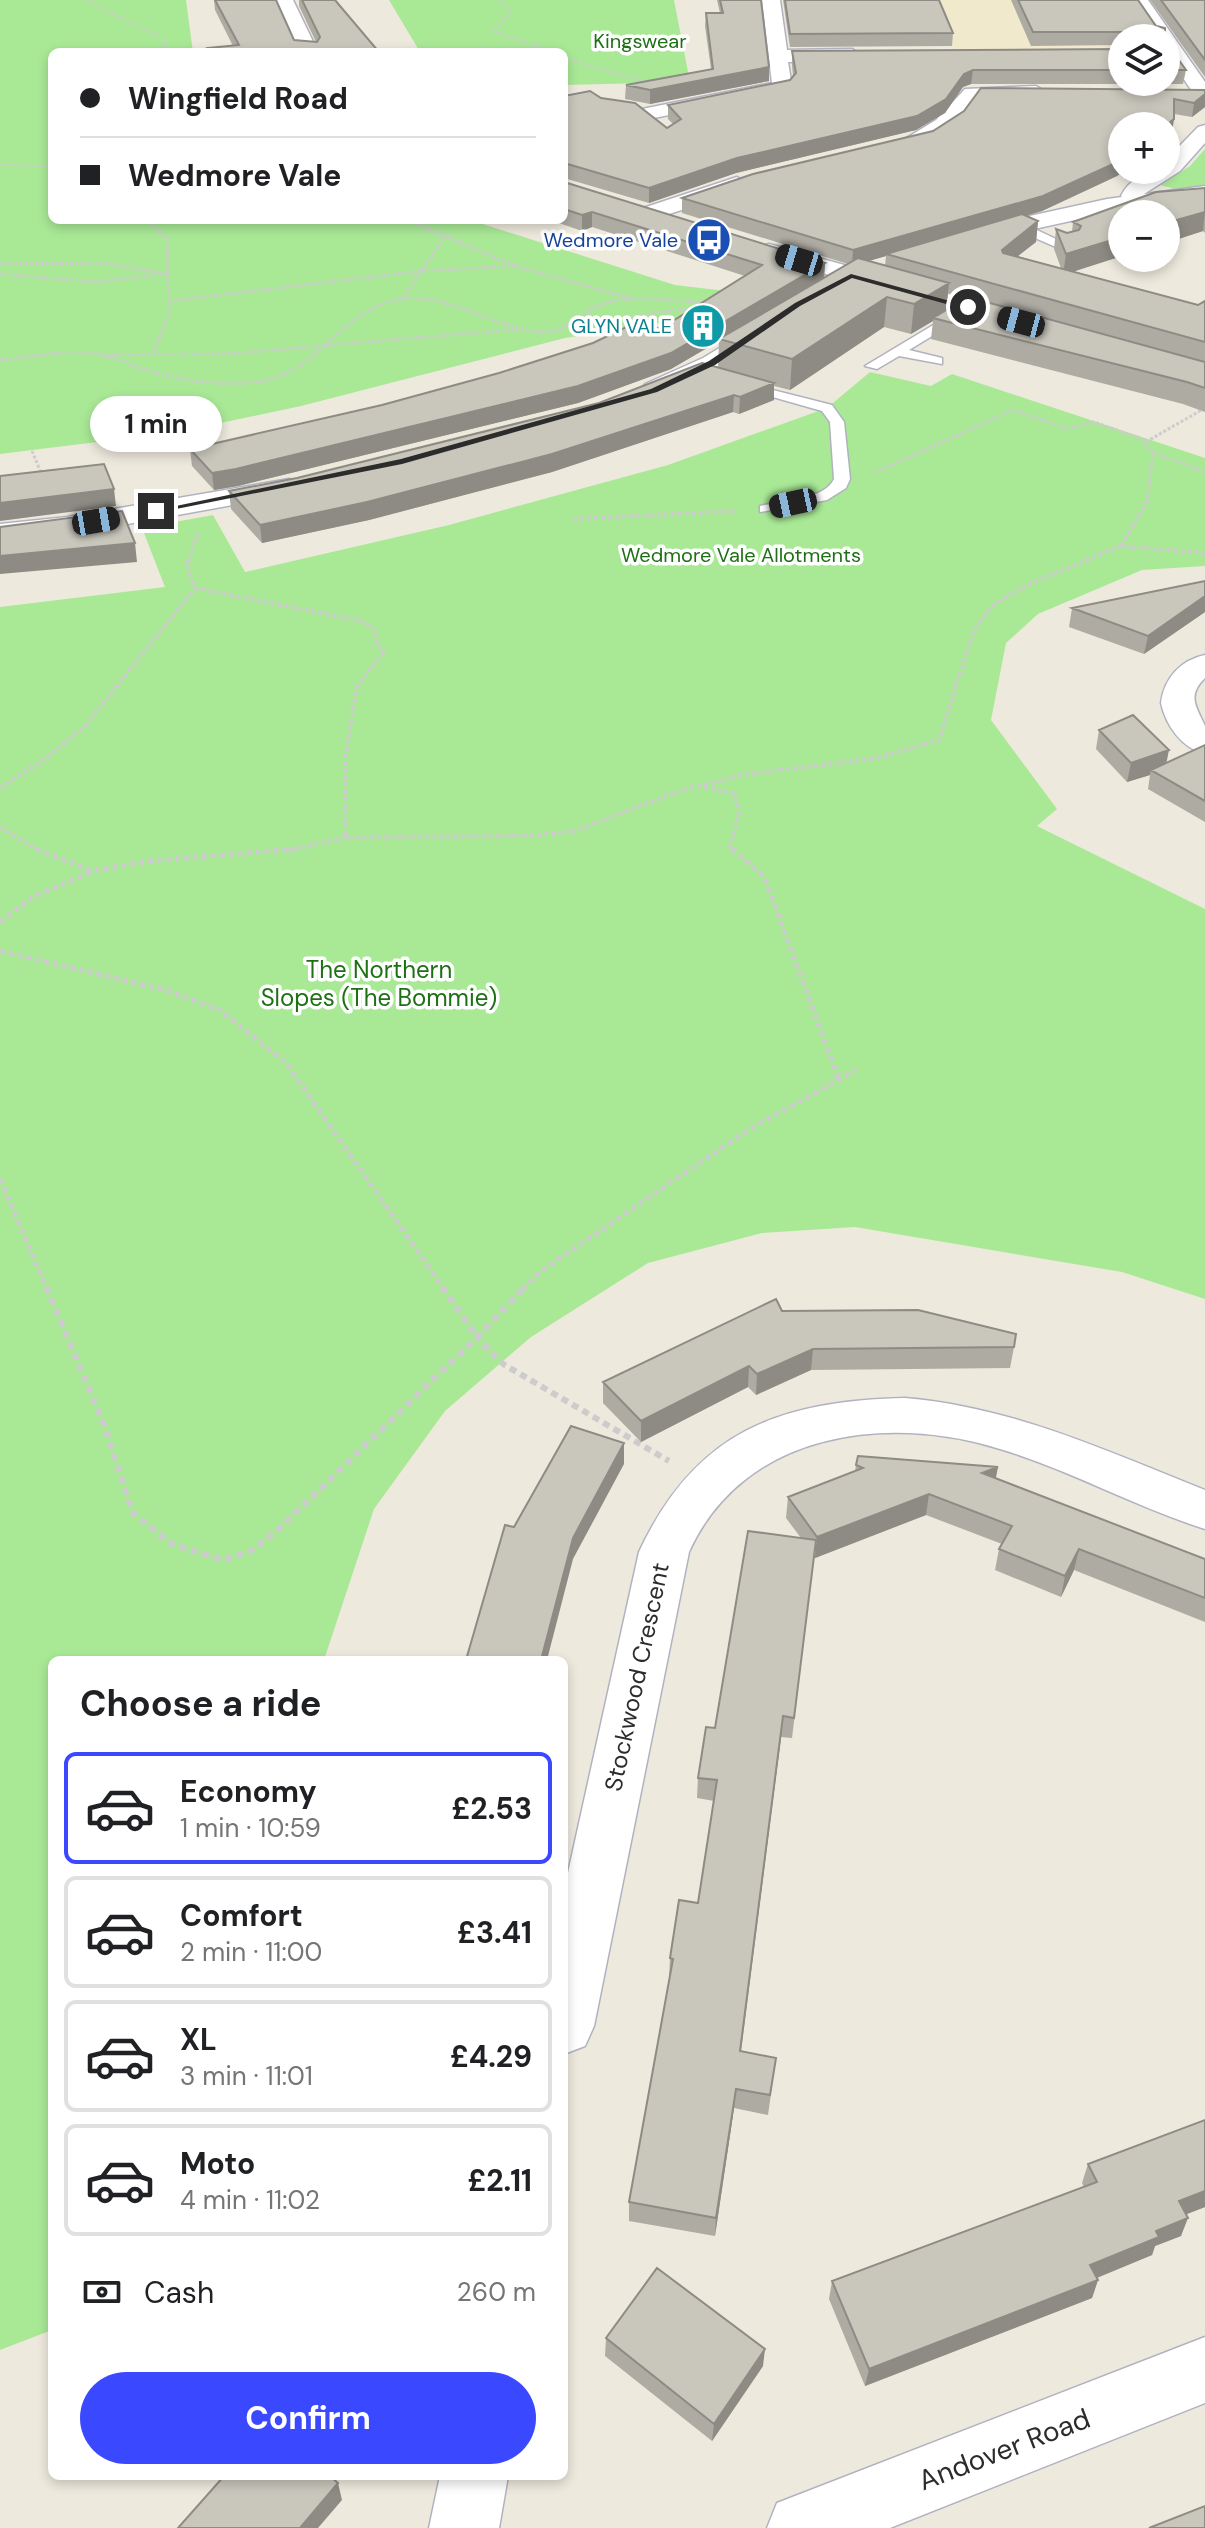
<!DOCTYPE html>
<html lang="en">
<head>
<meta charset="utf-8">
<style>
  :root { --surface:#fff; --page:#f6f6f6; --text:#202124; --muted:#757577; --line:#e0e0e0; --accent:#3a49ff }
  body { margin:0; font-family:"DM Sans",sans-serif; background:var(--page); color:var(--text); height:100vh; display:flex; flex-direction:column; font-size:30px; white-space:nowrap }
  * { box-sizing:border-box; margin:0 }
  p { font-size:26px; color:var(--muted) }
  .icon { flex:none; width:44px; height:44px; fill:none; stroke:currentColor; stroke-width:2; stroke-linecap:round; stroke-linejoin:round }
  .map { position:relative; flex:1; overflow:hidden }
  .details { position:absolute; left:48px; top:1656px; width:520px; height:824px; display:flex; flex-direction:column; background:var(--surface); border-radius:12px; box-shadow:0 4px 12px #0003 }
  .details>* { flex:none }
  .banner { position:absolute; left:48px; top:48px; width:520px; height:176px; border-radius:12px; box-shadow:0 4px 12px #0003; display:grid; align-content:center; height:176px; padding:0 32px; background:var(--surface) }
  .fabs { position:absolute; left:1108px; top:24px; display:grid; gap:16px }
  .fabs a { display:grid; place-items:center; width:72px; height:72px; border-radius:50%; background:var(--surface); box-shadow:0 4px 12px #0003; font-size:40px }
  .end { position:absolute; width:36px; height:36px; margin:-18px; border:10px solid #2c2c2c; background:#fff; box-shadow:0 0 0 4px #fff }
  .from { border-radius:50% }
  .bubble { position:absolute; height:56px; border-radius:28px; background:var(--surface); box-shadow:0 4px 12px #0003; font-size:26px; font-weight:700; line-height:56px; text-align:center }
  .car { position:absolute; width:24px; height:48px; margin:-24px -12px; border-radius:10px; box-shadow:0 0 6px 2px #0007; background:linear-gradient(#222 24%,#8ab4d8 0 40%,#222 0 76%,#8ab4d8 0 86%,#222 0) }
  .banner b { display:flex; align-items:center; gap:28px; height:76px; font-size:30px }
  .banner b+b { border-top:2px solid var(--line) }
  .banner i { width:20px; height:20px; background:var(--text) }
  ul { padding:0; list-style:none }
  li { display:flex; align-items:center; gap:24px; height:112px; margin:0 16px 12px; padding:0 16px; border:4px solid var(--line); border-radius:12px }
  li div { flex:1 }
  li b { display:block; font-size:30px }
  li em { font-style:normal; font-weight:700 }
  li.current { border-color:var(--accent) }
  li>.icon { width:72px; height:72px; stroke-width:1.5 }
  h2 { padding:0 32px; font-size:36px; line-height:96px }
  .pay { display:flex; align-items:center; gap:20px; height:88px; padding:0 32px; font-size:30px }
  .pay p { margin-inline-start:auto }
  .button { display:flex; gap:16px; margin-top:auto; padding:16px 32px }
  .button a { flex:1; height:92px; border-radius:48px; background:var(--accent); color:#fff; font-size:32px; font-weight:700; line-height:92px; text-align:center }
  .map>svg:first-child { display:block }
  .education { fill:#f1e9cc }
  .green { fill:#a9e996 }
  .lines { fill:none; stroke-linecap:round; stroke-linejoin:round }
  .service-casing { stroke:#b1b2c0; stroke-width:3 }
  .minor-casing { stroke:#b1b2c0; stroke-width:3 }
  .tertiary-casing { stroke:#b1b2c0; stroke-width:3 }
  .path-far4 { stroke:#ccc; stroke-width:2; stroke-dasharray:3 2; stroke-linecap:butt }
  .path-far3 { stroke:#ccc; stroke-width:3; stroke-dasharray:3 2; stroke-linecap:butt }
  .path-far2 { stroke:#ccc; stroke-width:4; stroke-dasharray:4 3; stroke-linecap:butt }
  .path-far1 { stroke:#ccc; stroke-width:5; stroke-dasharray:5 4; stroke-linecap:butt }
  .path { stroke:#ccc; stroke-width:6; stroke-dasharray:7 5; stroke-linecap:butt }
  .service { fill:#fff; fill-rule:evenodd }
  .minor { fill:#fff; fill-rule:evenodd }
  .tertiary { fill:#fff; fill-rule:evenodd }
  .wall { fill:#adaba2; fill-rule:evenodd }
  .shaded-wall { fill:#8d8b84 }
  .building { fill:#c9c7bc; stroke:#8d8b84; stroke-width:2 }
  .route { fill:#2c2c2c }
  .labels { text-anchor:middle; stroke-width:7; stroke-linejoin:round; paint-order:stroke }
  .far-park-label { font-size:20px; fill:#1e7015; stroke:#fff }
  .far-transit-label { font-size:20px; fill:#164399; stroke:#fff; text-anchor:end }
  .far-culture-label { font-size:20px; fill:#0d838f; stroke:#fff; text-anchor:end }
  .park-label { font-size:24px; fill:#1e7015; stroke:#fff }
  .street-label { font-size:24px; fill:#2c2c2c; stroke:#fff }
  .near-street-label { font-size:28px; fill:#2c2c2c; stroke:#fff }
</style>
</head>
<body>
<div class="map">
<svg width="1205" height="2528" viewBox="0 0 1205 2528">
  <rect width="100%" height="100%" fill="#eee9dd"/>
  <path class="education" d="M868,0H1118L1122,50H955L945,28Z"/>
  <path class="green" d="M0,0H186L193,52H52V220H470L675,285L760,295L774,305L565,338L301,406L178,432L0,454Z
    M389,0H674L690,82L564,85V52H420Z
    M1205,149V185L1175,189L1160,185L1190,166Z
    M870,372L931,386L952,374L1205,458V566L1142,570L1038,614L1006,643L991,720L1057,809L1037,826L1205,909V1299L1122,1272L855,1227L762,1233L648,1263L531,1337L445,1411L374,1509L324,1660H52V2330L0,2350V607L165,587L142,528L213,515L245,572L449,525L668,465L827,408Z"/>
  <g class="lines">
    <g class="service-casing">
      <path id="service" d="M1012,222H1020L1075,248L1065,251L1012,228Z
        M960,309L965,310V316L909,350L942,358V364L899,356L877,369L865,366Z
        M737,381L832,405L844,422L850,479L846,488L827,500L760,512V506C780,501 825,500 834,479L830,422L822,411L737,387Z"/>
    </g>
    <g class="minor-casing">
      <path id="minor" d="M275,0H293L318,52H298Z
        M762,0H780L787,50L852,49L862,55L852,61L788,62L792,87L789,91L649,119L642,117L639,113L642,109L772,83Z
        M1130,0H1148L1205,82V102L1198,100L1166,53V38H1156Z
        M1036,86L1046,92L1043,96L978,99C959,124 936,143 905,151L895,145L936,120L965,89Z
        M1205,125V143L1180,171L1144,194L1150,201L1147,206C1136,208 1128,206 1121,196C1129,179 1148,170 1166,170V160L1198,127Z
        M737,177L748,184L745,189L648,221L637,214L640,209Z
        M769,244L1023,315L1026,320L1014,327L761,256L757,251L761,246Z
        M1205,655V678C1186,696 1197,708 1205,726C1205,733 1205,746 1205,754C1182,748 1166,726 1161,703C1164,678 1181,660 1205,655Z
        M905,1398C1012,1407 1107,1451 1205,1490V1529C1135,1507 1070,1470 1000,1449C886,1413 743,1432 689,1552L594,2026L585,2046L564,2054V1891L639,1552C695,1432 778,1401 905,1398Z
        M1205,2337V2403L890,2528H767L777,2503Z
        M440,2476H508L499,2528H429Z"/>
    </g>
    <g class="tertiary-casing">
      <path id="tertiary" d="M1205,186V200L1107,213L979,241L968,234L971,229L1107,199Z
        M767,319L776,321L779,326L776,331C748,350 678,404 645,396L641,390L645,384L703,358Z
        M289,479L299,481L303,487L299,493L67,535L0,542V524L67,517Z"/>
    </g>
    <path class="path-far4" d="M85,0L166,40L162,52
      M500,0L511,12L494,32L554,52
      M564,58L646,82
      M0,164L52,167
      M147,220L150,223
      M408,220L415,223"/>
    <path class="path-far3" d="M148,221L167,239L169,313L153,354
      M410,221L515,266L630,298
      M0,264L102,263L158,272
      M0,274L95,282L168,273
      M403,298L445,236
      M169,301L422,271L515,266
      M574,325L699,307
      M107,355L227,354L520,329
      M0,360C33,357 69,348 103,355C117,358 129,365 143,369C179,381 218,386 256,382C314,376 337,317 389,302C444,286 489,329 542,332C567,334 582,309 606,303C639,294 675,302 709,302
      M1205,408L1144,443L1153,452L1205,472
      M32,451L42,475
      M874,473L1013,410L1068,429L1094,422L1148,441
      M1147,502L1153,452"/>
    <path class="path-far2" d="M573,519L736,511
      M1121,546L1148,500
      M195,588L362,621L375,630V639L383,653L357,686L346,754V837
      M704,787L735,794L739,815L730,847L735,851
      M0,788L46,758L85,726L195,588L187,565L198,533
      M0,827L40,851
      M287,851L346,837L529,836L575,831L679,791L748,774L878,758L939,740L974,630L993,605L1027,585L1120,546L1205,553"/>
    <path class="path-far1" d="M36,849L92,871L148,861L295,849
      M732,849L764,876L839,1080
      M0,922L33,897L91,872
      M0,951L166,990L220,1010L286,1063L444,1289
      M0,1179L47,1289
      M523,1289L541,1271L748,1130L856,1070"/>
    <path class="path" d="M46,1287L103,1422L133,1513L172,1544L223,1560L251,1551L282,1526L477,1337L503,1364L669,1461
      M442,1287L477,1337L525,1287"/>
    <use href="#service" class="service"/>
    <use href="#minor" class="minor"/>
    <use href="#tertiary" class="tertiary"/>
  </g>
  <path class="wall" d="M214,0H276L294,40L316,42L299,6V0H335L379,52H209L208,48L233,46L215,10Z
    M717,0H761L769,81L650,104L625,99L626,85L711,69L705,26L706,13H720Z
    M783,0H939L953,33L952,46L790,47Z
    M1011,0H1138L1156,26L1165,38H1122V45L1031,46Z
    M1150,0H1205V77Z
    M1166,42L1186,70L1183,84H971L963,87L945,113L916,130L736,173L649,203L564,178V96L601,98L667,128L673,124L668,119V105L790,80L793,76L792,65V51L1122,49V82H1166Z
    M1205,90V107L1192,117L1174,114L1172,133L1166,138V126L1122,170H1125L1117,176L1042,211L1026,216L1038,221L1036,242L1017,256L1061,268L1054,249L1056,229L1067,233L1072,232L1073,222L1205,188V233L1203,231L1166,243V214H1122V256L1073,271L1198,305L1205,301V412L1183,404L931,339L933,321L911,334L884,327L790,390L774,386V400L739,414L733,412L552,472L369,520L262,543L231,509L229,491L297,478L599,403L718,368L719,341L671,369L578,403L238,486L214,490L192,466L190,449L382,405L660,329L745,276L592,227L582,231L550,220H564V182L825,263L824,278L848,264L682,213V198ZM886,256L885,266L868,261ZM948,293L966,298L946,310Z
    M1205,581V612L1144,654L1069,627L1072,608Z
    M1099,730L1166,763L1205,745V822L1148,789L1150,775L1127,782L1096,749Z
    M782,1311L1014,1347L1010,1368L811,1370L756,1395L748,1387L641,1442L603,1403V1382Z
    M856,1465L996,1478L1205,1559V1622L1074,1570L1061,1597L995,1570L999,1549L1002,1544L926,1515L815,1558L814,1556L792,1738L781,1737L741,2052L776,2058L768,2115L734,2108L715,2236L629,2221V2202L670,1978H669L670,1958L698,1903L714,1801L697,1798L698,1778L715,1728L801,1538L786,1518L788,1497L855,1471Z
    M1205,2120V2207L1186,2214L1181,2236L1155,2246L1152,2255L1097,2278L1098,2280L1092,2298L865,2386L829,2299L832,2281L1084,2187L1082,2183L1088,2164Z
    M606,2338L763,2366L712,2441L605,2356Z"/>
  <path class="shaded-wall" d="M769,67V81L650,104V90Z
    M973,70L971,84L963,87L945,113L916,130L736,173L649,203V188Z
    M1205,94V107L1192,117L1194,103Z
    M1174,119L1172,133L1166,138V126H1165Z
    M1122,160V170H1125L1117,176L1042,211L889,255L886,254V256L852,266L853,250Z
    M592,212V227L582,231V215Z
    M1205,212L1203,231L1166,243V223Z
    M1038,221L1036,242L999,271L1002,250Z
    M1122,237V256L1063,275L1066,254Z
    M825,263L824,278L719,339V341L671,369L578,403L238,486L214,490L212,473L578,386Z
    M949,283L946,313L933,318V321L911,334L914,304Z
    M887,297L884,327L790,390L792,359Z
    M774,383V400L739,414L740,397Z
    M734,395L733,412L552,472L369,520L262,543L260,525Z
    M114,489L116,506L0,521V503Z
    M135,543L137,562L0,574V556Z
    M1205,596V612L1144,654L1148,636Z
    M1169,750L1165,770H1151L1150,775L1127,782L1131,763Z
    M813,1349L811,1370L756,1395L757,1374Z
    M749,1366L748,1387L641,1442V1421Z
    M624,1443V1464L573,1559L547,1660H541L573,1538Z
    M998,1467L994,1488L982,1473Z
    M929,1494L926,1515L815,1558L817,1537Z
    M1079,1549L1074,1570L1061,1597L1065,1576Z
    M783,1716L781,1737L738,2071L740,2051Z
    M736,2089L734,2108L715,2236L716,2218Z
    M1205,2191V2207L1172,2220L1179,2201Z
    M1188,2218L1181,2236L1155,2246L1152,2255L1084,2283L1090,2265L1156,2231Z
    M1098,2280L1092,2298L865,2386L869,2369Z
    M765,2349L763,2366L712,2441L714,2424Z
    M338,2483L342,2500L318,2528H300Z"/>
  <path class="building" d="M215,0H276L294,40L317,42L320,37L302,0H335L379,52H214L208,48L239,45Z
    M720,0H761L769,67L650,90L626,85L713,69L706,13H723Z
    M785,0H939L953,33L790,34Z
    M1018,0H1138L1156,26L1165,28V38H1125L1124,32H1033Z
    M1161,0H1205V60Z
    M1166,42L1186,70H1166Z
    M1122,49V70H973L964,74L946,99L917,116L737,158L649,188L564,163V96L590,91L601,98L635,103L667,128L681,119L668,105L790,80L796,73L792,51Z
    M981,88L1205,90V94L1194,103L1174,99V119L1165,126H1122V160L1043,196L853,250L682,198L753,174L933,131L964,111Z
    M564,182L825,263L671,353L578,386L236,469L212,473L190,449L382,405L499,373L593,343L637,322L660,329L762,265L592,212L582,215L564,209Z
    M1205,188V212L1166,223V214H1122V237L1066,254L1056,229L1067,233L1079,230L1081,226L1073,222L1156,192Z
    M1022,214L1038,221L1002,250L1003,253L1198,305L1205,301V342L886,254Z
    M858,258L949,283L914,304L887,297L792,359L719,339Z
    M968,297L1205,362V388L1187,382L933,318Z
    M702,363L774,383L740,397L734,395L552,454L367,502L260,525L229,491L297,478L599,403Z
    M104,464L114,489L0,503V476Z
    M122,511L135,543L0,556V527Z
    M1205,581V596L1148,636L1072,608Z
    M1133,715L1169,750L1131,763L1099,730Z
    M1205,745V801L1151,770Z
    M776,1299L782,1311L918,1310L1016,1334L1014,1347L813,1349L757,1374L749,1366L641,1421L603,1382Z
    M571,1426L624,1443L573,1538L541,1660H466L505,1525L514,1527Z
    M858,1456L998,1467L982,1473L1205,1559V1598L1079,1549L1065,1576L999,1549L1012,1526L929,1494L817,1537L788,1497L863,1468L856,1465Z
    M748,1531L816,1540L794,1718L783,1716L740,2051L776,2058L770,2095L736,2089L716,2218L629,2202L673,1959L670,1958L679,1900L698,1903L717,1780L698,1778L706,1727L715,1728Z
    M1205,2120V2191L1179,2201L1188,2218L1156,2231L1159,2237L1090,2265L1098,2280L869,2369L832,2281L1097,2182L1088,2164Z
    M657,2268L765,2349L714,2424L606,2338Z
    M224,2476H330L338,2483L300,2528H178Z
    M1205,2506V2528H1149Z"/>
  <path class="route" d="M851,274L972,307L968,310L852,278L800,306L715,365L657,392L402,464L156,513L152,511L401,459L651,389L709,361L795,303Z"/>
  <defs>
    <g id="bus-disc" transform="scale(2.3)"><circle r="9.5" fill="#1a4fb4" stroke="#fff"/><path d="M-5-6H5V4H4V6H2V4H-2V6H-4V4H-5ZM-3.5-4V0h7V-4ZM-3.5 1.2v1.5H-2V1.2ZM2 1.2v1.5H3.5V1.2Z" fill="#fff"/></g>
    <g id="building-disc" transform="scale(2.3)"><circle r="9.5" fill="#0f9aa8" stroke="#fff"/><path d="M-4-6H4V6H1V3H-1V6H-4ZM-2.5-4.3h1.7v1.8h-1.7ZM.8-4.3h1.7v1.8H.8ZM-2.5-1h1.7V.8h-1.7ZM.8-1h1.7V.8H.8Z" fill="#fff"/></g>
  </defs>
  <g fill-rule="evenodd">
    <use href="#bus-disc" x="709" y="240"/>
    <use href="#building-disc" x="703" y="326"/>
  </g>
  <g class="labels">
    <g class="far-park-label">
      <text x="640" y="48">Kingswear</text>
      <text x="741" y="562">Wedmore Vale Allotments</text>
    </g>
    <g class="far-transit-label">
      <text x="678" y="247">Wedmore Vale</text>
    </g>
    <g class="far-culture-label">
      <text x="672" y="333">GLYN VALE</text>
    </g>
    <g class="park-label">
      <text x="379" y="978">The Northern<tspan x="379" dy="28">Slopes (The Bommie)</tspan></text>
    </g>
    <g class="street-label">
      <text transform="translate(637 1677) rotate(-78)" y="8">Stockwood Crescent</text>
    </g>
    <g class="near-street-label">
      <text transform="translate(1004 2449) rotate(-21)" y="10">Andover Road</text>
    </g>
  </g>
</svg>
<div class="fabs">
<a><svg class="icon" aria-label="layers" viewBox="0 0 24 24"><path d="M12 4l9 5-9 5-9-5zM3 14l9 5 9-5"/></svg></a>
<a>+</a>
<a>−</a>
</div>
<i class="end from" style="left:968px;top:307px"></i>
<i class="end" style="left:156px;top:511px"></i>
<div class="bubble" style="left:90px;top:396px;width:132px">1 min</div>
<i class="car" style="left:799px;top:260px;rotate:287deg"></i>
<i class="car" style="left:1021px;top:322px;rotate:285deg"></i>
<i class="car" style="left:793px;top:503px;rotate:258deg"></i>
<i class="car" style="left:96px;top:521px;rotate:80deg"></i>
<div class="banner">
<b><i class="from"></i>Wingfield Road</b>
<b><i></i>Wedmore Vale</b>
</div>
<section class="details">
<h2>Choose a ride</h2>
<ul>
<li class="current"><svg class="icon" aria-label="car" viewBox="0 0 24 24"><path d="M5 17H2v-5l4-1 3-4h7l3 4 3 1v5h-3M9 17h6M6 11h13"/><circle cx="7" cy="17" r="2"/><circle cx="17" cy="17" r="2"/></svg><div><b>Economy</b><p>1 min · 10:59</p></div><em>£2.53</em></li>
<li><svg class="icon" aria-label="car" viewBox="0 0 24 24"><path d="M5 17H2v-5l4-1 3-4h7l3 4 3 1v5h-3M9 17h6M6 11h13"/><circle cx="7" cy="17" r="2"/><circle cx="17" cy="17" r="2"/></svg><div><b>Comfort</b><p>2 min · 11:00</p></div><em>£3.41</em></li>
<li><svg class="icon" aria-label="car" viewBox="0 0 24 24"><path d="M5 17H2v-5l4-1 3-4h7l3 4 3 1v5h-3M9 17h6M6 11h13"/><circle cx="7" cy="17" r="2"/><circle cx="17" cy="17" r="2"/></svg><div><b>XL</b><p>3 min · 11:01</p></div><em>£4.29</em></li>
<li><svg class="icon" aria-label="car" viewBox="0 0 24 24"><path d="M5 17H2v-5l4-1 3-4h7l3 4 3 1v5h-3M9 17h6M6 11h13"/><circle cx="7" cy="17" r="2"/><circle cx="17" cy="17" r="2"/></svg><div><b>Moto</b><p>4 min · 11:02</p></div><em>£2.11</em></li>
</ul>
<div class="pay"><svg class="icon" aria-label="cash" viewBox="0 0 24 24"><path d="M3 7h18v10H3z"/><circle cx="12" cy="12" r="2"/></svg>Cash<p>260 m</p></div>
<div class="button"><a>Confirm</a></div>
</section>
</div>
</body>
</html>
